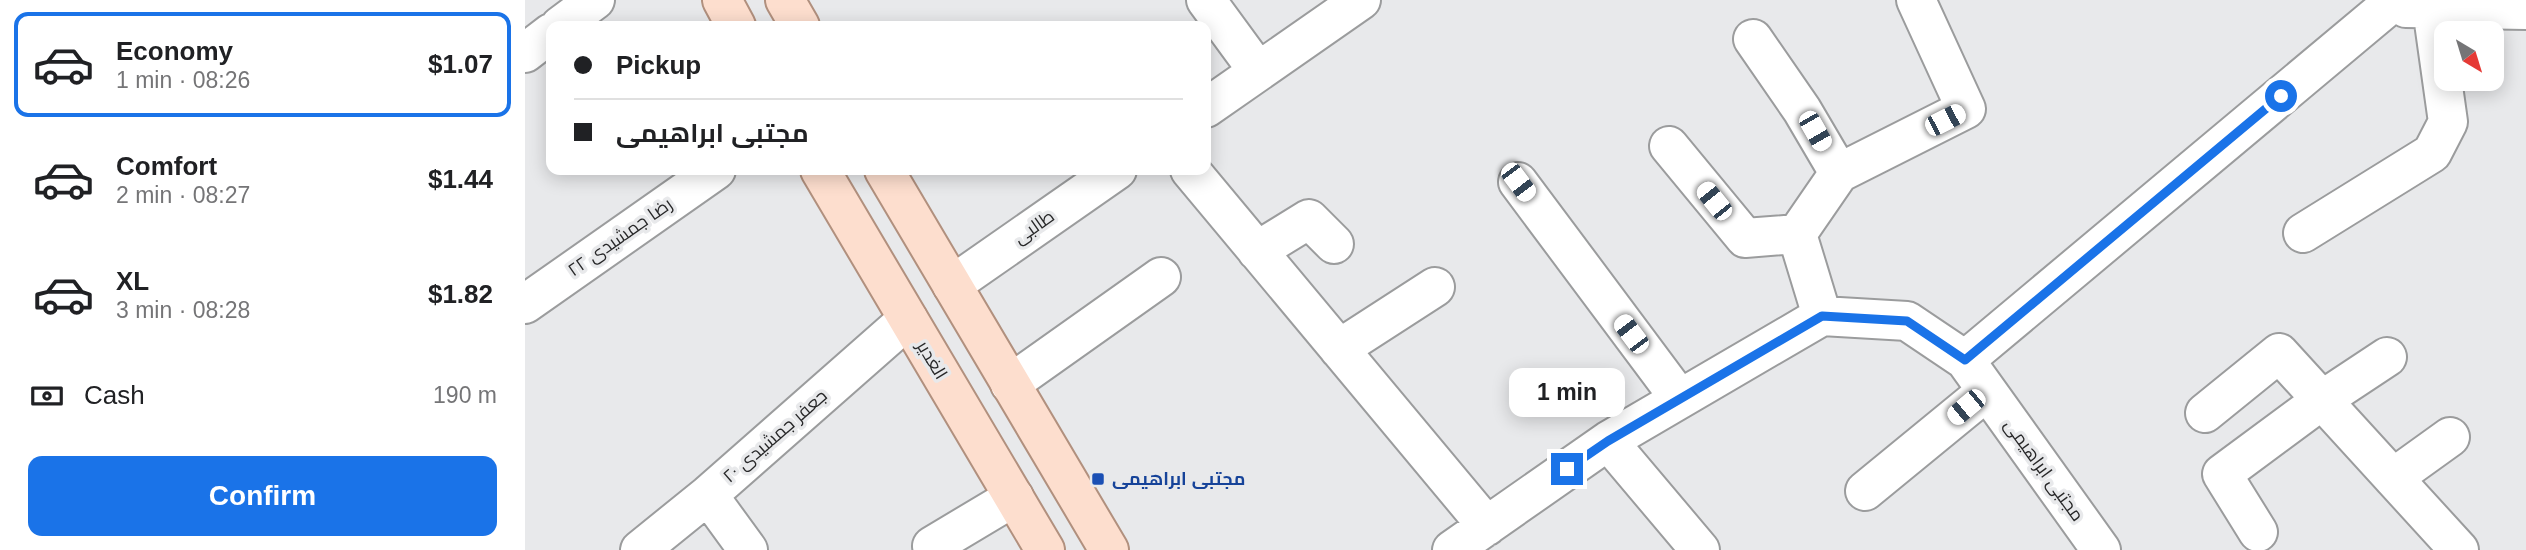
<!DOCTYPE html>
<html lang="en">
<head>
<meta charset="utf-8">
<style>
  :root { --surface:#fff; --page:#f2f2f2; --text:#202124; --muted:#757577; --line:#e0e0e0; --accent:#1a73e8 }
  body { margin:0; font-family:Arial,Cairo,sans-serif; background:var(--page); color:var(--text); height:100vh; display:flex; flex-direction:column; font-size:26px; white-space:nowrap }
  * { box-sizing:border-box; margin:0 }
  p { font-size:23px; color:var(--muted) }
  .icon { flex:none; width:38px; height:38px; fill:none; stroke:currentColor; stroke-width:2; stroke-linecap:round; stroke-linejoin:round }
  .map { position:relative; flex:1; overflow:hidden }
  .details { display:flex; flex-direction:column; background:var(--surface); width:525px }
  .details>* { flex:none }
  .top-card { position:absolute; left:21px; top:21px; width:665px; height:154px; border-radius:14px; box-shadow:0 4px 18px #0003; display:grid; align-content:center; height:154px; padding:0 28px; background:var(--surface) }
  .needle { width:46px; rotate:142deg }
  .buttons { position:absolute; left:1909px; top:21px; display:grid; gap:14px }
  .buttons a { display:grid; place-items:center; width:70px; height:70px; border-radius:14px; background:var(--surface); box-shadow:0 4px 18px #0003; font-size:35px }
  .end { position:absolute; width:32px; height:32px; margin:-16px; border:9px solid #1a73e8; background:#fff; box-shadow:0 0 0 4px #fff }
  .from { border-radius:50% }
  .bubble { position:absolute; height:49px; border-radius:14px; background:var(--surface); box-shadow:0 4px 18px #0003; font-size:23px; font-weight:700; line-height:49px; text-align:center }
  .car { position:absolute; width:21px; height:42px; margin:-21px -10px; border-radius:9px; box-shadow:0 0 5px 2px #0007; background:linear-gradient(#fff 24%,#345 0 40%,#fff 0 76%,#345 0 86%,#fff 0) }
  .top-card b { display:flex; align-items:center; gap:24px; height:66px; font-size:26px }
  .top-card b+b { border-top:2px solid var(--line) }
  .top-card i { width:18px; height:18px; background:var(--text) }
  ul { padding:12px 0 0; list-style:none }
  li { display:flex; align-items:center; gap:21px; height:105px; margin:0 14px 10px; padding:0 14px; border:4px solid transparent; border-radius:14px }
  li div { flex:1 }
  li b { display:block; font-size:26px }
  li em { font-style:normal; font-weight:700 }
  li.selected { border-color:var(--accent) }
  li>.icon { width:63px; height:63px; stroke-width:1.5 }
  .pay { display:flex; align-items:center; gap:18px; height:77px; padding:0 28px; font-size:26px }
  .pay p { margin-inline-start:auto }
  .primary-button { display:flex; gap:14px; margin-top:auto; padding:14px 28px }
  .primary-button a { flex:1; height:80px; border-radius:14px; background:var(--accent); color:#fff; font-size:28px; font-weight:700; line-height:80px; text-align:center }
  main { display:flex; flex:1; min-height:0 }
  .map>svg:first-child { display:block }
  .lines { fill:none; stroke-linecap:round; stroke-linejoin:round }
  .minor-casing { stroke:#9b9c9d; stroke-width:42 }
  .major-casing { stroke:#b1907e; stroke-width:42 }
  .minor { stroke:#fff; stroke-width:38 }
  .major { stroke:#fddece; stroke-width:38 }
  .route { stroke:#1a73e8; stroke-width:9 }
  .transit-dot { fill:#1a4fb4; stroke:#e8e9eb; stroke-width:2.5 }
  .labels { text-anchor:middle; stroke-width:7; stroke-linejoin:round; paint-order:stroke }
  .street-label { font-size:18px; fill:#272728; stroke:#e8e9eb }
  .transit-label { font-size:18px; font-weight:bold; fill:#164399; stroke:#e8e9eb; text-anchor:start }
</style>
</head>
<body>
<main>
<section class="details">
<ul>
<li class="selected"><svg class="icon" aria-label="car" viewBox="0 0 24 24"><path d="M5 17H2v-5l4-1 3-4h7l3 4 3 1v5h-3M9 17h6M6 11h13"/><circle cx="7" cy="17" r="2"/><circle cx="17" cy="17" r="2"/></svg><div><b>Economy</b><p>1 min · 08:26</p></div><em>$1.07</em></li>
<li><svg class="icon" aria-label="car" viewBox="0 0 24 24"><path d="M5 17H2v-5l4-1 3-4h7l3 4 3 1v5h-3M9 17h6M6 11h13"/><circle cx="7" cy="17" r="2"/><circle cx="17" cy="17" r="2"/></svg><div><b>Comfort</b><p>2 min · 08:27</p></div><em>$1.44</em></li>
<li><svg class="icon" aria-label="car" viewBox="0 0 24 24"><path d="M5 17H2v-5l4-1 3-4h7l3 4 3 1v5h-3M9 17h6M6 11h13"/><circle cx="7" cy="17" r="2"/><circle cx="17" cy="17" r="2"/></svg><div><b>XL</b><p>3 min · 08:28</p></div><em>$1.82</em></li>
</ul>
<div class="pay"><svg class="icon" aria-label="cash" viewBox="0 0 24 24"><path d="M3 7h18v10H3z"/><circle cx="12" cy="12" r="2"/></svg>Cash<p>190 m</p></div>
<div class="primary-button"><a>Confirm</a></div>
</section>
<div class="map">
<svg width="2001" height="550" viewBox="0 0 2001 550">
  <rect width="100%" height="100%" fill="#e8e9eb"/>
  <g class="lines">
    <g class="minor-casing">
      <path id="minor" d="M681,0L733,71
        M1881,8L2001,10
        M35,26L70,0
        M1228,39L1277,110L1314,173
        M0,53L26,33
        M681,108L836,0
        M1144,146L1220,238L1272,234
        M665,170L962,526
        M993,182L1155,399
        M1778,233L1907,153L1923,122L1907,8
        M732,251L784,219L809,244
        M427,285L592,170
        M0,304L191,170
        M1297,316L1272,234L1314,173L1441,109L1391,0
        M814,349L910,287
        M1440,360L1862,7
        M485,384L636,277
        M1680,413L1754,353L1934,550
        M1083,441L1175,550
        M1868,478L1925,437
        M1340,491L1462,391
        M183,495L223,550
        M1733,532L1697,474L1797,400L1862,357
        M407,546L489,497
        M115,550L183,495L383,319
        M927,550L1083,441L1297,316L1382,321L1440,360L1576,550"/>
    </g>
    <g class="major-casing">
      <path id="major" d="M197,0L211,26
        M260,0L275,26
        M295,170L520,550
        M359,170L584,550"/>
    </g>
    <use href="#minor" class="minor"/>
    <use href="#major" class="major"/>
  </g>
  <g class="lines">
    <path class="route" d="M1042,469L1083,441L1297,316L1382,321L1440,360L1756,96"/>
  </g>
  <rect class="transit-dot" x="566" y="472" width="14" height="14" rx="3.5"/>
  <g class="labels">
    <g class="street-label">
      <text transform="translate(509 227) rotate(-35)" y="6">طالبی</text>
      <text transform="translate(95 237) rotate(-35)" y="6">رضا جمشیدی ۲۲</text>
      <text transform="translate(407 360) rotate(59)" y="6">الغدیر</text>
      <text transform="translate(250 436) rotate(-41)" y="6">جعفر جمشیدی ۲۰</text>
      <text transform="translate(1519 470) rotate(54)" y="6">مجتبی ابراهیمی</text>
    </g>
    <g class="transit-label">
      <text x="587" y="485">مجتبی ابراهیمی</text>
    </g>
  </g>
</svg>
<div class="buttons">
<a><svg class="needle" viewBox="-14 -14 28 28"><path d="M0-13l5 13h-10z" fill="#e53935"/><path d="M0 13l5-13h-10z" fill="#757577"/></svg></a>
</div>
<i class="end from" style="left:1756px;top:96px"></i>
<i class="end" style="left:1042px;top:469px"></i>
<div class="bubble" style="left:984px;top:368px;width:116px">1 min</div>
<i class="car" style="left:1420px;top:120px;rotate:63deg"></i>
<i class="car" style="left:1290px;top:131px;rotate:150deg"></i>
<i class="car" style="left:993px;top:182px;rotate:143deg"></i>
<i class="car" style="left:1189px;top:201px;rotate:321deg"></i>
<i class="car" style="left:1106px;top:334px;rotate:323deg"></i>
<i class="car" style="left:1441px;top:407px;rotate:230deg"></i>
<div class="top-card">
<b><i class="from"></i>Pickup</b>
<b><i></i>مجتبی ابراهیمی</b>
</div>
</div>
</main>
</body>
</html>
